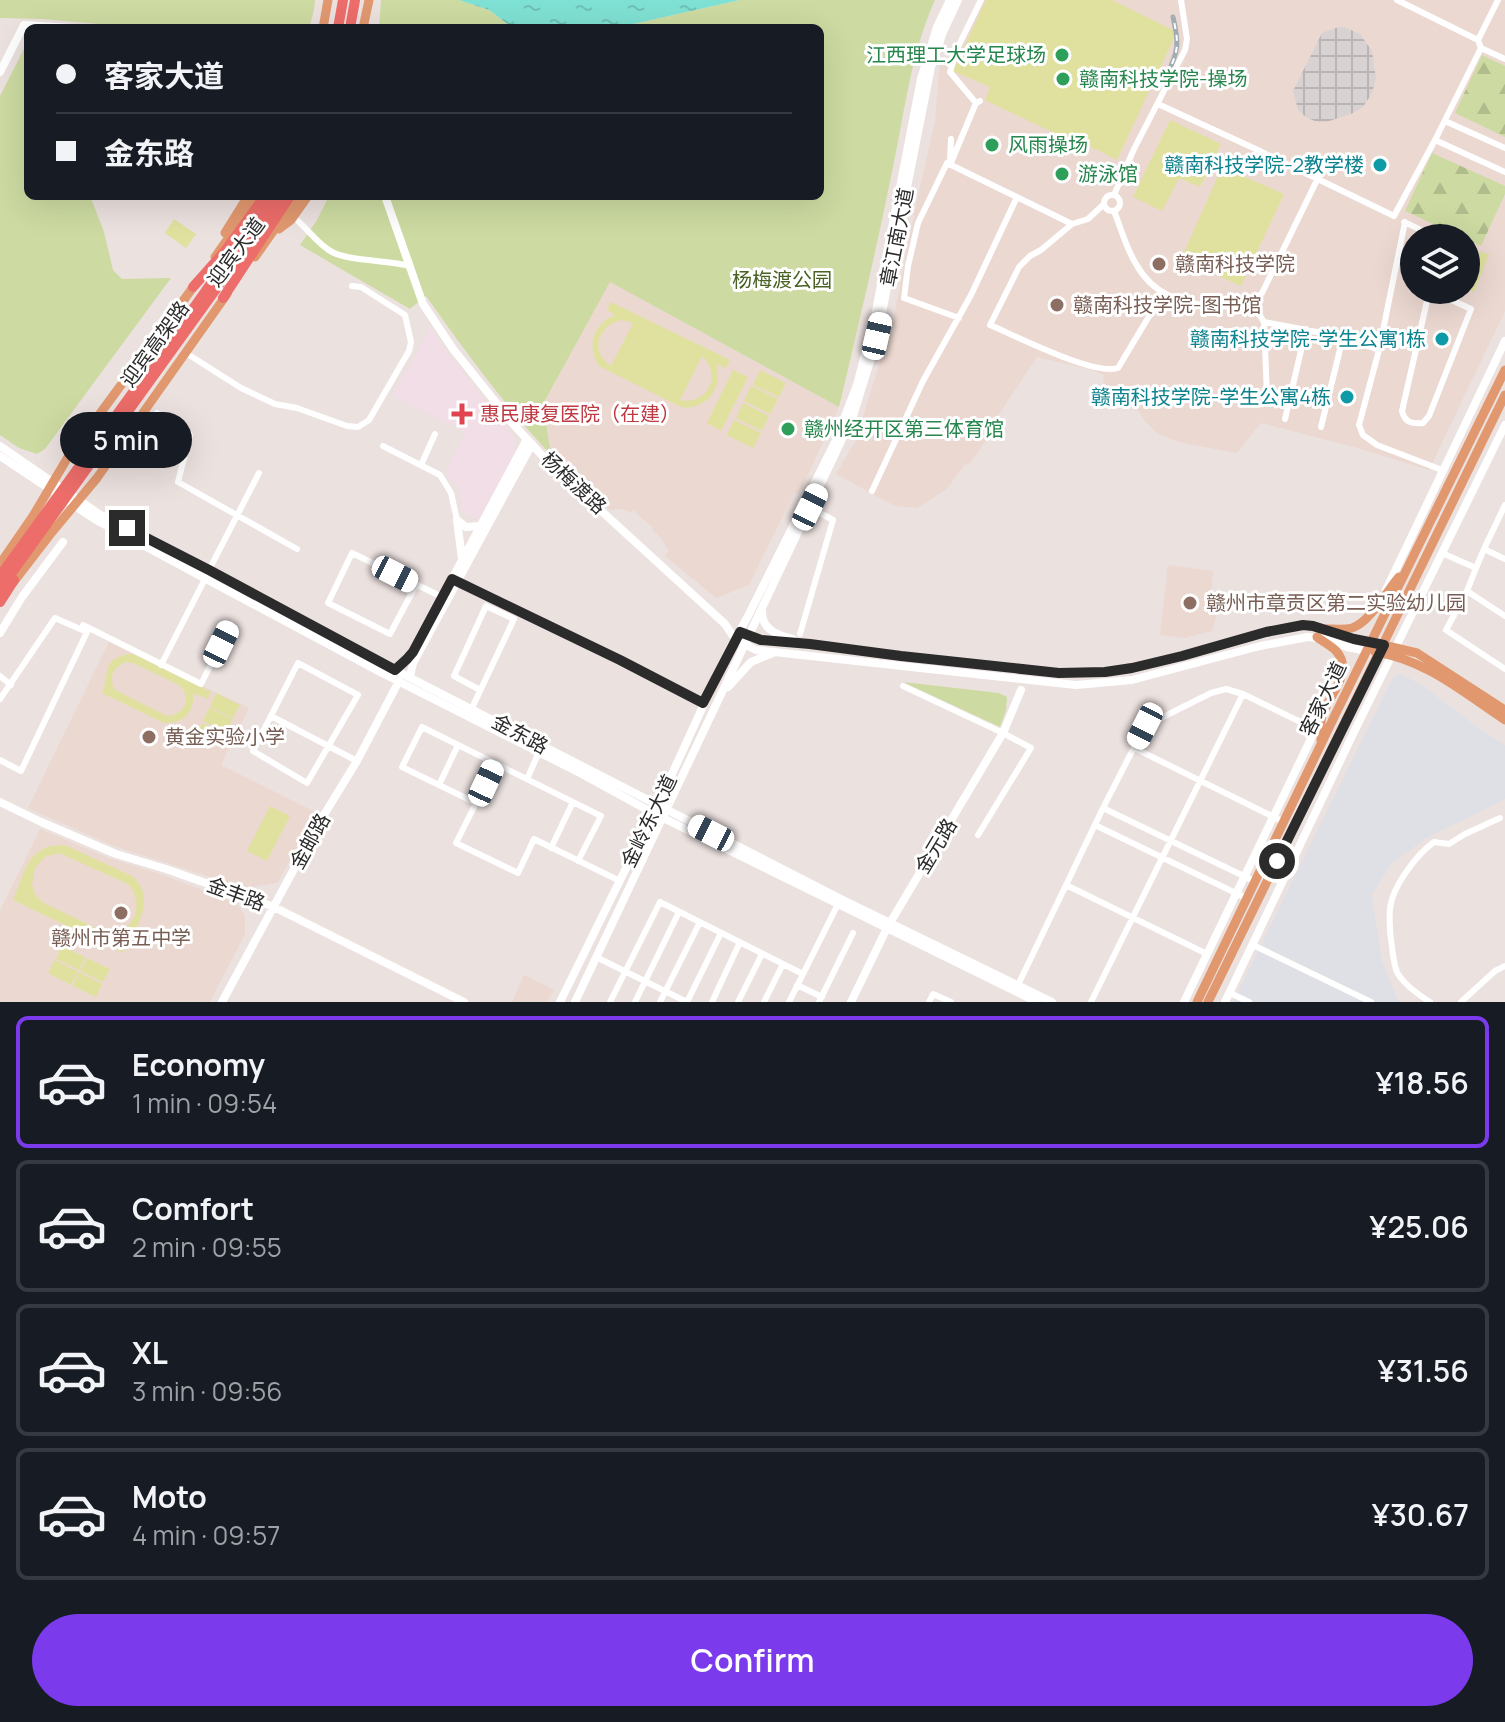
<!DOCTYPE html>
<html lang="en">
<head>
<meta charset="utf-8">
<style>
  :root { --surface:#171b24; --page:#242831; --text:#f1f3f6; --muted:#9ea1a6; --line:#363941; --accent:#7c3aed }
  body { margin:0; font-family:Manrope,"Noto Sans SC",sans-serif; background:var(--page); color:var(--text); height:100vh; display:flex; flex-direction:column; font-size:30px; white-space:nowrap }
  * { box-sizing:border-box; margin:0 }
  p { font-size:26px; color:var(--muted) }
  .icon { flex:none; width:44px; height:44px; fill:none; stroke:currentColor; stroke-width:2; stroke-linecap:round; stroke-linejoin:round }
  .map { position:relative; height:1002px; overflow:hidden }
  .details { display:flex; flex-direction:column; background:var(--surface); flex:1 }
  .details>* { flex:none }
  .top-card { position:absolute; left:24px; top:24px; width:800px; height:176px; border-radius:12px; box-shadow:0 8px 32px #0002; display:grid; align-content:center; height:176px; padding:0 32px; background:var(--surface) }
  .controls { position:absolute; left:1400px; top:224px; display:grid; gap:16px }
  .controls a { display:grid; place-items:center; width:80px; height:80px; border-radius:50%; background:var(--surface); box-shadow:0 8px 32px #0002; font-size:40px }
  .end { position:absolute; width:36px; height:36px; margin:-18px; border:10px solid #2b2b2b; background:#fff; box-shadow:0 0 0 4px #fff }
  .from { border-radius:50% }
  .bubble { position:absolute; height:56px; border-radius:28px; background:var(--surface); box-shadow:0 8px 32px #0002; font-size:26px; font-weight:600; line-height:56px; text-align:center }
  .car { position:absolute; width:24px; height:48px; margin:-24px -12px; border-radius:10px; box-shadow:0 0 6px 2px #0007; background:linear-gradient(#fff 24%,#345 0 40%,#fff 0 76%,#345 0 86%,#fff 0) }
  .top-card b { display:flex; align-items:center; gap:28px; height:76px; font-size:30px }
  .top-card b+b { border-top:2px solid var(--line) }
  .top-card i { width:20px; height:20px; background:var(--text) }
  ul { padding:14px 0 0; list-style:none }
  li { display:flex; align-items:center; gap:24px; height:132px; margin:0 16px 12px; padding:0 16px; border:4px solid var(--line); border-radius:12px }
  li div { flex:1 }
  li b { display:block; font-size:30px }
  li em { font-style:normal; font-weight:600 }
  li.active { border-color:var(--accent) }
  li>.icon { width:72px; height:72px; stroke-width:1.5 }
  .button { display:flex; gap:16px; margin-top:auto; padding:16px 32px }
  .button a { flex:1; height:92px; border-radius:48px; background:var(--accent); color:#fff; font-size:32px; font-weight:600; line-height:92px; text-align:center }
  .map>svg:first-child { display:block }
  .industrial { fill:#dfe0e5 }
  .education { fill:#ebd8d1; fill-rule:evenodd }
  .medical { fill:#f1dee6 }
  .forest { fill:url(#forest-firs) }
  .park { fill:#cddba2 }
  .pitch { fill:#e0e19f; fill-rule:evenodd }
  .plaza { fill:url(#plaza-grid) }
  .water { fill:url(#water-ripples) }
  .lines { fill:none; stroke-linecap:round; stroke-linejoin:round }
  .street { stroke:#fff; stroke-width:6 }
  .secondary { stroke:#fff; stroke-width:8 }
  .primary { stroke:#e1986f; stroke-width:9 }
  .highway { stroke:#ec6d6a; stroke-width:10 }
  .rail-casing { stroke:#a2acb3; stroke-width:5 }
  .rail { stroke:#fff; stroke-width:2; stroke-dasharray:6; stroke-linecap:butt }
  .route { stroke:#2b2b2b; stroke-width:10 }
  .leisure-dot { fill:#2e9e5b; stroke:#fff; stroke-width:3 }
  .culture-dot { fill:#0f9aa8; stroke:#fff; stroke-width:3 }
  .education-dot { fill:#8d6e63; stroke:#fff; stroke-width:3 }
  .health-dot { fill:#e0444e; stroke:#fff; stroke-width:3 }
  .labels { text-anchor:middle; stroke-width:6; stroke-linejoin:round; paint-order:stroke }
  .leisure-label { font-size:20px; fill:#27864d; stroke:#fff; text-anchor:start }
  .culture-label { font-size:20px; fill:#0d838f; stroke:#fff; text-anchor:end }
  .street-label { font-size:20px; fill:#2b2b2b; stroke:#fff }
  .education-label { font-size:20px; fill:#785e54; stroke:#fff; text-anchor:start }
  .park-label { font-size:20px; fill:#496123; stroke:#fff }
  .health-label { font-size:20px; fill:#be3a42; stroke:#fff; text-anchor:start }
</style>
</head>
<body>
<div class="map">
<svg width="1505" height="1002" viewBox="0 0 1505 1002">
  <defs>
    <pattern id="forest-firs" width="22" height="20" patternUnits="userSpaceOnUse" patternTransform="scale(2)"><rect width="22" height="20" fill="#cddba2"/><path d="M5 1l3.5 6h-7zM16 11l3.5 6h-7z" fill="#b0bc8c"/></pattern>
    <pattern id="plaza-grid" width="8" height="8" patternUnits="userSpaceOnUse" patternTransform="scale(2)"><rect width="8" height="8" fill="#d8d3d2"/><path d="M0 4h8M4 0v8" fill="none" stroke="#bab5b4"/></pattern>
    <pattern id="water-ripples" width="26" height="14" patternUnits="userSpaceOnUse" patternTransform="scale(2)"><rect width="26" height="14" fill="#7fe1d3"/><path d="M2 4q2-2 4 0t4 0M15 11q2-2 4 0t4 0" fill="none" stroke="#6ec1b5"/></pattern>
  </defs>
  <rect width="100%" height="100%" fill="#ebe1df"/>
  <path class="industrial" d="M1401,674L1425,687L1478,728L1505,745V799L1426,838L1391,864L1372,895L1382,961L1399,1002H1233L1393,677Z"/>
  <path class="education" d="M979,0H1505V311L1429,470L1354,447L1261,423L1237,453L1183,443L1158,434L1145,421L1126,393L1103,387L1104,375L1092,370L1037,357L989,429L992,432L969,465L966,463L947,489L917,508L895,506L836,474L856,440L894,316L914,214L935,121L940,60L949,61ZM1414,238H1466V290H1414Z
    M610,282L839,407L799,494L794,493L749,585L716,598L665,556L669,551L660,537L652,530L653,528L633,510L631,513L622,509L610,510L551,455L543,404Z
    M1168,565L1213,571L1211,594L1213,599L1220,606L1212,631L1184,638L1160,635Z
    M109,642L249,708L221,765L317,813L277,883L244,888L111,845L28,808Z
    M40,829L109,858L163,875L236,903L245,916V934L210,1002H0V911Z
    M524,975L554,990L547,1002H512Z"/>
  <path class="medical" d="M431,328L445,350L514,437L515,455L480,516L474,519L463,513L457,485L446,474L465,432L392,396Z"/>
  <path class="forest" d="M1482,55L1505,66V137L1455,113Z
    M1432,153L1505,186V194L1481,246L1405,211Z"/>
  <path class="park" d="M0,0H315L314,10L309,28H143L43,19L0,18Z
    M381,0H459L489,10L513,28H379Z
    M740,0H935C911,53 905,110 893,167C877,247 858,327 839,407L610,282L543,404L551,455C505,406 465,351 426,296L410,309L300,245L317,220L329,196H820V28H593L629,25Z
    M28,41V196H90L104,232L113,270L122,279L171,278L45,449L37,454L19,448L0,435V96Z
    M903,682L999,693L1007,697L1006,710L1000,727Z"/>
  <path class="pitch" d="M986,0H1112L1173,30V40L1117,160L1074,138L1071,141L985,100L990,87L953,71Z
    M1170,120L1221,144L1200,187L1179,178L1162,211L1133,197Z
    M1222,167L1284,194L1241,286L1181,259Z
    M174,219L196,234L186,248L165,233Z
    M1480,251L1489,255L1474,292L1466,289V285Z
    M611,302L730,360L726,368L716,364C724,387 706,411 681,407L599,366C586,346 593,324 615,315L607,310ZM622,320L633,323L611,366C589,351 598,325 622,320ZM702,356C723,375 707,406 680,400Z
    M733,370L748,377L721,431L707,423Z
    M760,370L786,383L779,397L753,385Z
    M751,386L778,399L770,414L744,401Z
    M743,403L769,416L762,431L736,418Z
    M734,420L761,433L753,448L727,435Z
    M129,654H133L211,692L208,699L193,693C195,712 184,724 164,723L102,693C111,674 99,660 129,654ZM126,662L133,663L179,685C187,692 188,701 182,710L172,716L165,715L115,690C108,678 113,667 126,662Z
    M216,693L240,705L233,718L210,707Z
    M209,708L233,719L226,732L203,721Z
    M202,723L225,734L219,747L196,736Z
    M270,806L290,816L267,861L247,851Z
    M61,845L67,846L132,876C158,899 136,928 123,953L13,900C25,874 25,847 61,845ZM59,853L128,884C146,904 133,938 104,932L42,902L35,894L32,884L35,868L45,857Z
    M62,946L85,957L79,970L56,959Z
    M87,958L110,969L103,982L80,971Z
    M55,960L78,972L71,985L48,973Z
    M79,972L102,984L96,997L73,986Z"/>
  <path class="plaza" d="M1344,27L1360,34L1372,51L1376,79L1372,93L1363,107L1351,114L1326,122L1315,121L1307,118L1298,110L1293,91L1322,33L1335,28Z"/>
  <path class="water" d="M459,0H740L629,25L593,28H513L489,10Z"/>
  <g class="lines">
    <path class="street" d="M1478,40L1498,0
      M1481,48L1505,59
      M976,103L950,72L957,49L981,0
      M1158,104L1260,151L1394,216L1435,140L1481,48L1478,40L1397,0
      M1445,121L1505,148
      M1435,140L1505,172
      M950,161L951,139
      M950,165L976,103L980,101
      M1104 203a8 8 0 1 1 16 0a8 8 0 1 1-16 0Z
      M1114,195L1134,149L1185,50L1187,39L1181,0
      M1104,204L1088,219L1072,224L1041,250L1030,256L1019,267L990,325C1016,336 1094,376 1118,368L1148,318L1165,295
      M1114,211C1121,228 1126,248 1136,264C1153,295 1182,304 1215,306C1236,307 1247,308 1262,293L1318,178
      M298,221C309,231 319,245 332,252C348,261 389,260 410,266
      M1404,222L1419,229L1422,238
      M1405,222L1379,350L1359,425L1363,435L1377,445L1442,470
      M1428,290L1427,301L1402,411C1405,423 1412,424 1423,423L1429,416L1471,309L1430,290
      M1252,303L1264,322L1343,337L1379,350
      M959,318L904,298L908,266L918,223L947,163L1072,224
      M1264,322L1267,395
      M186,353L241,388L275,404L297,408L347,426L358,427L369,420L409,351L411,342L405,315L361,287L352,286
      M157,413L190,435L178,482L297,549
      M1285,419L1306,329
      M1321,427L1343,337
      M383,446L440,475L451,493L457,520
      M421,465L435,434
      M872,491L923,381L971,295L1017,197
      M1484,549L1505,505
      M1442,553L1476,568L1484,549L1505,559
      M1476,568L1467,591L1505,616
      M209,570L259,473
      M455,580L703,703
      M416,585L390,634L328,603L352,553L442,597
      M1467,591L1446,630L1505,669
      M83,625L201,684L231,624
      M800,634L833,520L807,506
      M298,663L358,695L307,783L253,751Z
      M161,665L206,577
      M0,676L11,685
      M903,686L1003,733L1031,748L978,835
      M0,699L55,618L87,632L21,771L0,760
      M472,708L514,619L486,606L454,676L480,690
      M271,716L357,761
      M1134,748L1284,822
      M527,779L539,752
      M439,785L458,745
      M476,803L495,763
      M1103,808L1256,882
      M1095,825L1248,899
      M551,848L573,802
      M578,861L601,816L422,727L402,767L476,803L456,843L518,873L534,839L620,881
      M1066,885L1207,954
      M1253,945L1371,1002
      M596,957L687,1002
      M797,985L822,997
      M1018,985L1103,808L1145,726L1211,693L1226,689L1243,694
      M1230,993L1249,1002
      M610,1002L660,902L803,974
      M635,1002L679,912
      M660,1002L700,922
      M687,1002L721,933
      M712,1002L740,942
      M738,1002L762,954
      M764,1002L783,964
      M789,1002L838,904
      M819,1002L853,933
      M929,1002L933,994L951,1002
      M1091,1002L1243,694L1315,729
      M1430,1002C1419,995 1403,984 1397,972C1394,965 1393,955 1392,947C1390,935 1389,922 1390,909C1392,887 1416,855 1434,842L1449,844L1465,834L1500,818
      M1461,1002L1495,971L1505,966"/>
    <path class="secondary" d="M0,72L24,25L73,28
      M385,196L423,304L453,349L513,424L550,464L725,624L735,639L756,650L774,652L1076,685L1132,680L1260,646L1308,637L1325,639L1347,647L1367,651
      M0,446L99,514L209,570L395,670L841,899L1052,1002
      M0,456L96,520L382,673L580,773L653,813L1037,1002
      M457,520L462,559
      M457,520L466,527L480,526
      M1386,590L1505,341
      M762,612C762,630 778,635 793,639
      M0,633L22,597L63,542
      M743,634L761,640L810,644L901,656L1059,673L1105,672L1132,668L1196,652L1266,632L1303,625L1326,629L1371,643
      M395,670L407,659L413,652L527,439
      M410,677L413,663L532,444
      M728,687L751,662L773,653
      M0,802L41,822L116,854L166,869L274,907L464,1002
      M222,1002L319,823L357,761L399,681
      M560,1002L667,785L726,656L748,616L835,442L857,385L875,316L921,79L937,27L950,0
      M575,1002L853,416L872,355L881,318L931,67L943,32L958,0
      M851,1002L887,928L1003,733L1021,690
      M1184,1002L1321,718
      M1225,1002L1353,734L1505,425"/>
    <path class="primary" d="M323,28L328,0
      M363,28L369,0
      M279,229L291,220L308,196
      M225,233L248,196
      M215,257L258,196
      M255,257L298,196
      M0,564L33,516L68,457L197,282
      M12,584L52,532L97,478L227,294
      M1326,629C1334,629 1344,630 1352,628C1369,623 1387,591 1399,577
      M1317,637C1323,642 1332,646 1337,652C1354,673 1328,696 1322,716C1320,723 1321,733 1321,741
      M1379,644L1417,653L1505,710
      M1375,652C1425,659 1464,693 1505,720
      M1197,1002L1336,713L1505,370
      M1208,1002L1505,395"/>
    <path class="highway" d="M338,28L343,0
      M350,28L355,0
      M193,287L225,251L265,196
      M223,298L290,196
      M0,576L176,333L273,196
      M0,589L283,196
      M0,602L14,580"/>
    <g class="rail-casing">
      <path id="rail" d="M1167,75C1179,50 1179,43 1173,17"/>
    </g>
    <use href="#rail" class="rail"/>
  </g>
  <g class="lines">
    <path class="route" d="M127,528L209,570L395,670L407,659L413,652L452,579L620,660L703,703L740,632L761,640L810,644L901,656L1059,673L1105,672L1132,668L1182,656L1266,632L1303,625L1313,626L1354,639L1384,645L1277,861"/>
  </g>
  <g class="leisure-dot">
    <circle cx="1062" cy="55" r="8"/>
    <circle cx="1063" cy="79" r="8"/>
    <circle cx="992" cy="145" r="8"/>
    <circle cx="1062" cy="174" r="8"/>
    <circle cx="788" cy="429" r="8"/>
  </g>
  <g class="culture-dot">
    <circle cx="1380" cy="165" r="8"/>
    <circle cx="1442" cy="339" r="8"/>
    <circle cx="1347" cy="397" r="8"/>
  </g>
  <g class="education-dot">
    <circle cx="1159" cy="264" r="8"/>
    <circle cx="1057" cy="305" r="8"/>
    <circle cx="1190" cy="603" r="8"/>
    <circle cx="149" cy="737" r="8"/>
    <circle cx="121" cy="913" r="8"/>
  </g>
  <path class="health-dot" d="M458 402h8v8h8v8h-8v8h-8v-8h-8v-8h8z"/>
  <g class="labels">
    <g class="leisure-label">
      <text x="1046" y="62" text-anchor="end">江西理工大学足球场</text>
      <text x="1079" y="86">赣南科技学院-操场</text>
      <text x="1008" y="152">风雨操场</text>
      <text x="1078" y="181">游泳馆</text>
      <text x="804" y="436">赣州经开区第三体育馆</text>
    </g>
    <g class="culture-label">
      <text x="1364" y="172">赣南科技学院-2教学楼</text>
      <text x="1426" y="346">赣南科技学院-学生公寓1栋</text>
      <text x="1331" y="404">赣南科技学院-学生公寓4栋</text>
    </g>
    <g class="street-label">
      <text transform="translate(897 237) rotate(-79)" y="7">章江南大道</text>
      <text transform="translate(236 252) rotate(-53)" y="7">迎宾大道</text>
      <text transform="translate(155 344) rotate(-54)" y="7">迎宾高架路</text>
      <text transform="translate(574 483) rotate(43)" y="7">杨梅渡路</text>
      <text transform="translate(1323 699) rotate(-64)" y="7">客家大道</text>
      <text transform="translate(520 734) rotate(28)" y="7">金东路</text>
      <text transform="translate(649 821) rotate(-64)" y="7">金岭东大道</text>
      <text transform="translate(310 841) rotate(-61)" y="7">金邮路</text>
      <text transform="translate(936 846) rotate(-59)" y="7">金元路</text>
      <text transform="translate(236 894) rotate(20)" y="7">金丰路</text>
    </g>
    <g class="education-label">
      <text x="1175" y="271">赣南科技学院</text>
      <text x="1073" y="312">赣南科技学院-图书馆</text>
      <text x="1206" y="610">赣州市章贡区第二实验幼儿园</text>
      <text x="165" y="744">黄金实验小学</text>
      <text x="121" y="945" text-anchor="middle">赣州市第五中学</text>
    </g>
    <g class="park-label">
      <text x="782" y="287">杨梅渡公园</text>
    </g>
    <g class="health-label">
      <text x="480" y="421">惠民康复医院（在建）</text>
    </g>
  </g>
</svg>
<div class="controls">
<a><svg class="icon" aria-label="layers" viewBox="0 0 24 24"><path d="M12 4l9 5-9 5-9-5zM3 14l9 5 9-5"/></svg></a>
</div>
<i class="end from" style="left:1277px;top:861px"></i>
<i class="end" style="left:127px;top:528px"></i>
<div class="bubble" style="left:60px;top:412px;width:132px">5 min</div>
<i class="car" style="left:877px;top:336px;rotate:13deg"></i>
<i class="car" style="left:810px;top:507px;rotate:26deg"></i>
<i class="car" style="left:395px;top:574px;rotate:117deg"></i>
<i class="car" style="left:221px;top:644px;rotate:26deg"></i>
<i class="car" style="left:1145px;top:726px;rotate:207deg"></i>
<i class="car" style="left:486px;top:783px;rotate:25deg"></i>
<i class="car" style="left:711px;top:833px;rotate:297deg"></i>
<div class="top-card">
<b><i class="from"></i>客家大道</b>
<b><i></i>金东路</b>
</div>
</div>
<section class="details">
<ul>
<li class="active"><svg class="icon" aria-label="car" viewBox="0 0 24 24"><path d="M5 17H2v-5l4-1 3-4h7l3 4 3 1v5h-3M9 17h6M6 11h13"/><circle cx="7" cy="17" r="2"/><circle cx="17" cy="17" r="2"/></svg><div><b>Economy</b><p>1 min · 09:54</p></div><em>¥18.56</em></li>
<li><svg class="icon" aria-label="car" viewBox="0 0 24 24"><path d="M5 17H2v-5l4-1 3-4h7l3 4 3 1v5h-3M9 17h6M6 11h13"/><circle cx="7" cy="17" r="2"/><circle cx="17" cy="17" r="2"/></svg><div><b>Comfort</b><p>2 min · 09:55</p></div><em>¥25.06</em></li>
<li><svg class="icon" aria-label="car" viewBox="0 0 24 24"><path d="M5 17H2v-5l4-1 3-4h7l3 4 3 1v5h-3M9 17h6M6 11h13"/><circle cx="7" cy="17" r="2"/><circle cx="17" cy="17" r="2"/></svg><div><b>XL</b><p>3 min · 09:56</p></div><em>¥31.56</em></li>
<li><svg class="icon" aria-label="car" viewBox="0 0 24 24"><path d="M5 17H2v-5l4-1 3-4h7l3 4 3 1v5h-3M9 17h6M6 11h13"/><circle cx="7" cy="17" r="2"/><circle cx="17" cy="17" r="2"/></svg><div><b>Moto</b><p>4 min · 09:57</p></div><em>¥30.67</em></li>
</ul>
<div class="button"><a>Confirm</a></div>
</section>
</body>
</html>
